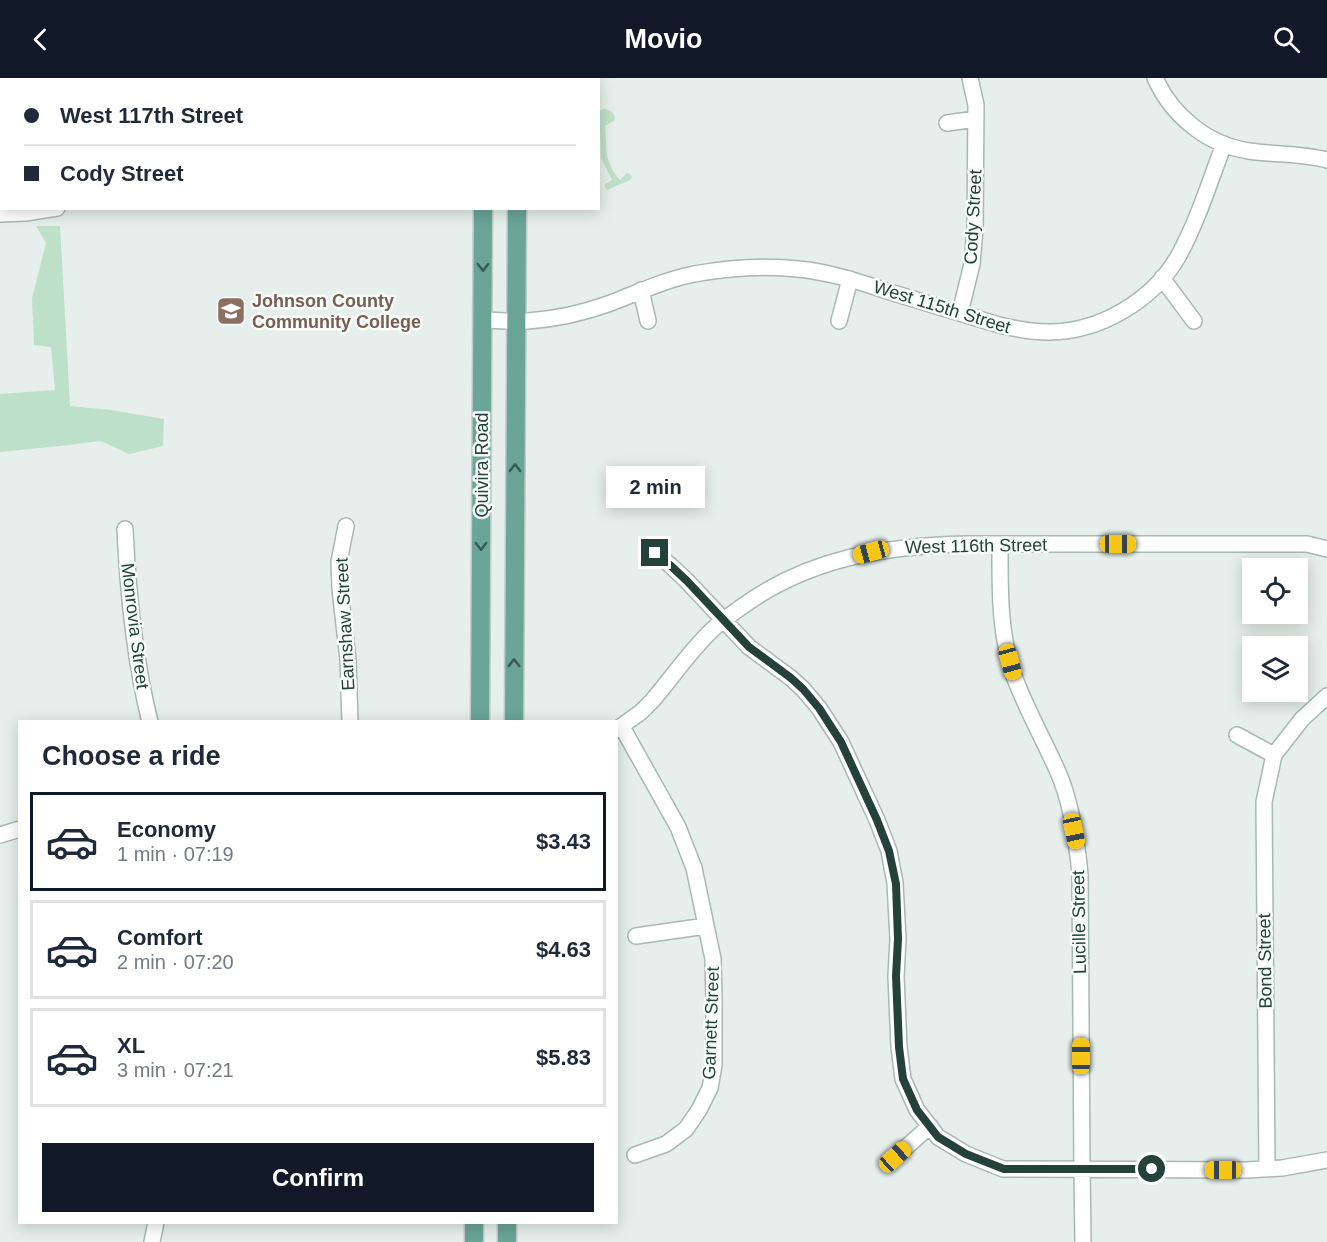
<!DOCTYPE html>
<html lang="en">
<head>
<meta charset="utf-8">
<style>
  :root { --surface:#fff; --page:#f6f6f7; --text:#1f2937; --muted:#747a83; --line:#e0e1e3; --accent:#111827 }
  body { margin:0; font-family:Arial,sans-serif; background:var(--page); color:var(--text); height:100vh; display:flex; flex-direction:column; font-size:22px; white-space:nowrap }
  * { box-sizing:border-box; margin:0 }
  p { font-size:20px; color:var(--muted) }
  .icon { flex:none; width:33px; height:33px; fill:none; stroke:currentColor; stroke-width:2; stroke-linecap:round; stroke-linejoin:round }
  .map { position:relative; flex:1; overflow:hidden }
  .details { position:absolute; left:18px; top:642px; width:600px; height:504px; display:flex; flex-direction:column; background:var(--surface); border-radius:0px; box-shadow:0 3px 15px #0003 }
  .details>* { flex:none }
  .hud { position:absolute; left:0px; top:0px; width:600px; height:132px; box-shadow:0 3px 15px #0003; display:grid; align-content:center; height:132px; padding:0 24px; background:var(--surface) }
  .controls { position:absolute; left:1242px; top:480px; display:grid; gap:12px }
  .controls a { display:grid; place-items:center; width:66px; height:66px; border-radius:0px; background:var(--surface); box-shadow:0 3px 15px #0003; font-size:30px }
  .end { position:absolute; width:27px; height:27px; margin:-14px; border:8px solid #24423a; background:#fff; box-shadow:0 0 0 3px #fff }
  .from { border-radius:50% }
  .bubble { position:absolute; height:42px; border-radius:0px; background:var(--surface); box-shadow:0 3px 15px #0003; font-size:20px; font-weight:600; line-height:42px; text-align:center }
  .car { position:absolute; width:18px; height:36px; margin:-18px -9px; border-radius:8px; box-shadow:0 0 4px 2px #0007; background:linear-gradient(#f5c518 24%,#345 0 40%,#f5c518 0 76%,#345 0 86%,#f5c518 0) }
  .hud b { display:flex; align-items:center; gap:21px; height:57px; font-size:22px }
  .hud b+b { border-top:2px solid var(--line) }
  .hud i { width:15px; height:15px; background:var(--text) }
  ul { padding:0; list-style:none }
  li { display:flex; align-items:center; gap:18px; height:99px; margin:0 12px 9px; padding:0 12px; border:3px solid var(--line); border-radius:0px }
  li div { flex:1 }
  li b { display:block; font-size:22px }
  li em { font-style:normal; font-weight:600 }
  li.current { border-color:var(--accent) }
  li>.icon { width:54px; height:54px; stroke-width:1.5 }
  h2 { padding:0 24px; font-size:27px; line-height:72px }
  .primary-button { display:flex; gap:12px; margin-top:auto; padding:12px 24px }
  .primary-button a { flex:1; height:69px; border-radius:0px; background:var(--accent); color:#fff; font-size:24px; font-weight:600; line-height:69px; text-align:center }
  header { display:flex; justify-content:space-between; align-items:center; height:78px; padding:0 24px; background:var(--accent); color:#fff; font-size:27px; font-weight:600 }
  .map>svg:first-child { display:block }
  .green { fill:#bfe0c8 }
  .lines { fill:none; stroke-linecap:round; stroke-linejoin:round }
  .street-casing { stroke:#a8b8b2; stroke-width:18 }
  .primary-casing { stroke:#c2cac8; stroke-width:21 }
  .street { stroke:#fff; stroke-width:15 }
  .primary { stroke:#6aa596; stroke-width:18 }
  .oneway { stroke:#365b51 }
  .route { stroke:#24423a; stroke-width:8 }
  .labels { text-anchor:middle; stroke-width:5; stroke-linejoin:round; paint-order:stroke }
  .street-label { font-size:18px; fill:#24423a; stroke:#f7fbf9 }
  .education-label { font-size:18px; font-weight:bold; fill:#785e54; stroke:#f7fbf9; text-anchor:start }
</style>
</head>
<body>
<header><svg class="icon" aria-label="back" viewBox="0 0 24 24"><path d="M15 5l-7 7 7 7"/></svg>Movio<svg class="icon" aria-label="search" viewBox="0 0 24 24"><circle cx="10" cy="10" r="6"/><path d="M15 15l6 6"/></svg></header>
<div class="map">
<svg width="1327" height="1164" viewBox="0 0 1327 1164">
  <rect width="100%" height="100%" fill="#e6efeb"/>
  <path class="green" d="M606,31L612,34L615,38L614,43L605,48L607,79L613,93L620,102L627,95L631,97L632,99L630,102L607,112L605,109V106L612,102L601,80L600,52L598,51L599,32Z
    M36,148H60L70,328L111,332L164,341L163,368L129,376L101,363L60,368L0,374V316L55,312L51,269L34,267L32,220L46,165Z"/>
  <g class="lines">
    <g class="street-casing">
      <path id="street" d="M1155,0C1172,38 1208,67 1249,73C1275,77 1301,75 1327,82
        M256,2V0
        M947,45L976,41
        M0,136L25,135L57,130
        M1162,200L1194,243
        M641,212L648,243
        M960,235L972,186L975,151L976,27L970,0
        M483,242C498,242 513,244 528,243C555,241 583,235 608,226C637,215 664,202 694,196C728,190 763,187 798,191C830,194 860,204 890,214C927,225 963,236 999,247C1016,251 1032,254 1049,254C1100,254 1154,222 1179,177C1198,142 1210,103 1224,66
        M839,243L850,201
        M346,448L339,484L340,511L348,582L350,644
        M125,451C128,516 134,580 150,644
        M1000,466C1000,512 999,555 1014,598C1026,631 1044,662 1058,694C1072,726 1077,763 1080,797L1082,1090L1083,1164
        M655,475L670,487L687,503L749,569L791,600L803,611L819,630L841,664L877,742L889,773L895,805L898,861L896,898L899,969L903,1001L917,1032L938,1059L966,1076L1003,1091L1247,1092L1282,1090L1327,1082
        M622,649L678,749L694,790L713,881L714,921V987L710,1010L699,1032L686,1051L666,1066L635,1077
        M616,652L641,634L652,623C671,601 687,577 708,556C717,546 729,538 740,530C808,480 884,468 966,466H1307L1327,471
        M1237,657L1274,677
        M0,757L20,751
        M636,858L706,848
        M895,1079L930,1048
        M1267,1091L1264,724L1274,677L1302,641L1327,618
        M152,1164L156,1144"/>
    </g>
    <g class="primary-casing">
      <path id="primary" d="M482,0V2
        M518,2V0
        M480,644L483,130
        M514,644L517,130
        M474,1164V1144
        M507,1164V1144"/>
    </g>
    <use href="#street" class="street"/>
    <use href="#primary" class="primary"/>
  </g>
  <defs><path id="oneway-chevron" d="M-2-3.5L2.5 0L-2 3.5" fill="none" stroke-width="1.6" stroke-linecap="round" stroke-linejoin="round" transform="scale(1.5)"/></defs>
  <g class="oneway">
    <use href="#oneway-chevron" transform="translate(483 189) rotate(90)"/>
    <use href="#oneway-chevron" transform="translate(515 390) rotate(-90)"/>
    <use href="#oneway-chevron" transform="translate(481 468) rotate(90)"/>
    <use href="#oneway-chevron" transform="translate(514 585) rotate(-90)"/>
  </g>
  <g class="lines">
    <path class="route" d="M655,475L670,487L687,503L749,569L791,600L803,611L819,630L841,664L877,742L889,773L896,806L898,861L896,898L899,969L903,1001L917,1032L938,1059L966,1076L1004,1091H1152"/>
  </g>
  <defs>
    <g id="university-square" transform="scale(1.5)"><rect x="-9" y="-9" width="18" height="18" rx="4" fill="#8d6e63" stroke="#f7fbf9"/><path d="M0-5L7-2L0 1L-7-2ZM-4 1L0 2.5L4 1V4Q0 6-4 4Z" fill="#fff"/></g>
  </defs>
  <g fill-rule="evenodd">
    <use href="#university-square" x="231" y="233"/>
  </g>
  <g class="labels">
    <g class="street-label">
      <text transform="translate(973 139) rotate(-87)" y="6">Cody Street</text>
      <text transform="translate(942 229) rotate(17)" y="6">West 115th Street</text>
      <text transform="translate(482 387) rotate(-90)" y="6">Quivira Road</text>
      <text transform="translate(976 468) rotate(-1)" y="6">West 116th Street</text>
      <text transform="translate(345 546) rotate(-93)" y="6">Earnshaw Street</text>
      <text transform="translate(135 548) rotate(83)" y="6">Monrovia Street</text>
      <text transform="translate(1079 844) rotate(-91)" y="6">Lucille Street</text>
      <text transform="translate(1265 883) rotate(-91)" y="6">Bond Street</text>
      <text transform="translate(711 945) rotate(-88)" y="6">Garnett Street</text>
    </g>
    <g class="education-label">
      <text x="252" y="229">Johnson County<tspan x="252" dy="21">Community College</tspan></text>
    </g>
  </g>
</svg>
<div class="controls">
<a><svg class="icon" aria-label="locate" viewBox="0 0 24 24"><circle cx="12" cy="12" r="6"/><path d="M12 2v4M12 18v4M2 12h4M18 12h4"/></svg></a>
<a><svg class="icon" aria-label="layers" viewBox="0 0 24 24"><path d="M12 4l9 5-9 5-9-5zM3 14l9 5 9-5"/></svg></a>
</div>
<i class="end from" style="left:1152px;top:1091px"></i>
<i class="end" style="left:655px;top:475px"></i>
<div class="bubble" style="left:606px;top:388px;width:99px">2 min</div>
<i class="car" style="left:1118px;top:466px;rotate:90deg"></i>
<i class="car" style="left:871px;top:474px;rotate:255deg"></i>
<i class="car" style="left:1010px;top:584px;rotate:165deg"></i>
<i class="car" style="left:1074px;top:753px;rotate:168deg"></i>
<i class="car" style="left:1081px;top:978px;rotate:0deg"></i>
<i class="car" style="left:895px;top:1079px;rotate:48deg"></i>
<i class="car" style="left:1223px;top:1092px;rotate:270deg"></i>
<div class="hud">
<b><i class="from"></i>West 117th Street</b>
<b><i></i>Cody Street</b>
</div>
<section class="details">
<h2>Choose a ride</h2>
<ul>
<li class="current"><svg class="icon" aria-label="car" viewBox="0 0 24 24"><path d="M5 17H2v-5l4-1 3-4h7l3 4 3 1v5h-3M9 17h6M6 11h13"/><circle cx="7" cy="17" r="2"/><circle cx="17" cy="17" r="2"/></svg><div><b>Economy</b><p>1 min · 07:19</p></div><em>$3.43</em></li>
<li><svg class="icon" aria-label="car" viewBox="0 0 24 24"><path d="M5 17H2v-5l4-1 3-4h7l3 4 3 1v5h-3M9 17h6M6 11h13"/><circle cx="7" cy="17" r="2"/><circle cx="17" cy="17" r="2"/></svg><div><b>Comfort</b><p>2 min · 07:20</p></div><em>$4.63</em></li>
<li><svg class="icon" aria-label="car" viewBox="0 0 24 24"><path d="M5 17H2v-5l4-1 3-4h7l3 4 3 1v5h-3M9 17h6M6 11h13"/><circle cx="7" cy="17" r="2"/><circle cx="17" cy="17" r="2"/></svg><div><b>XL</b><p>3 min · 07:21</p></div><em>$5.83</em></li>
</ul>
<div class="primary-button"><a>Confirm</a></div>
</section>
</div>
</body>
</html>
